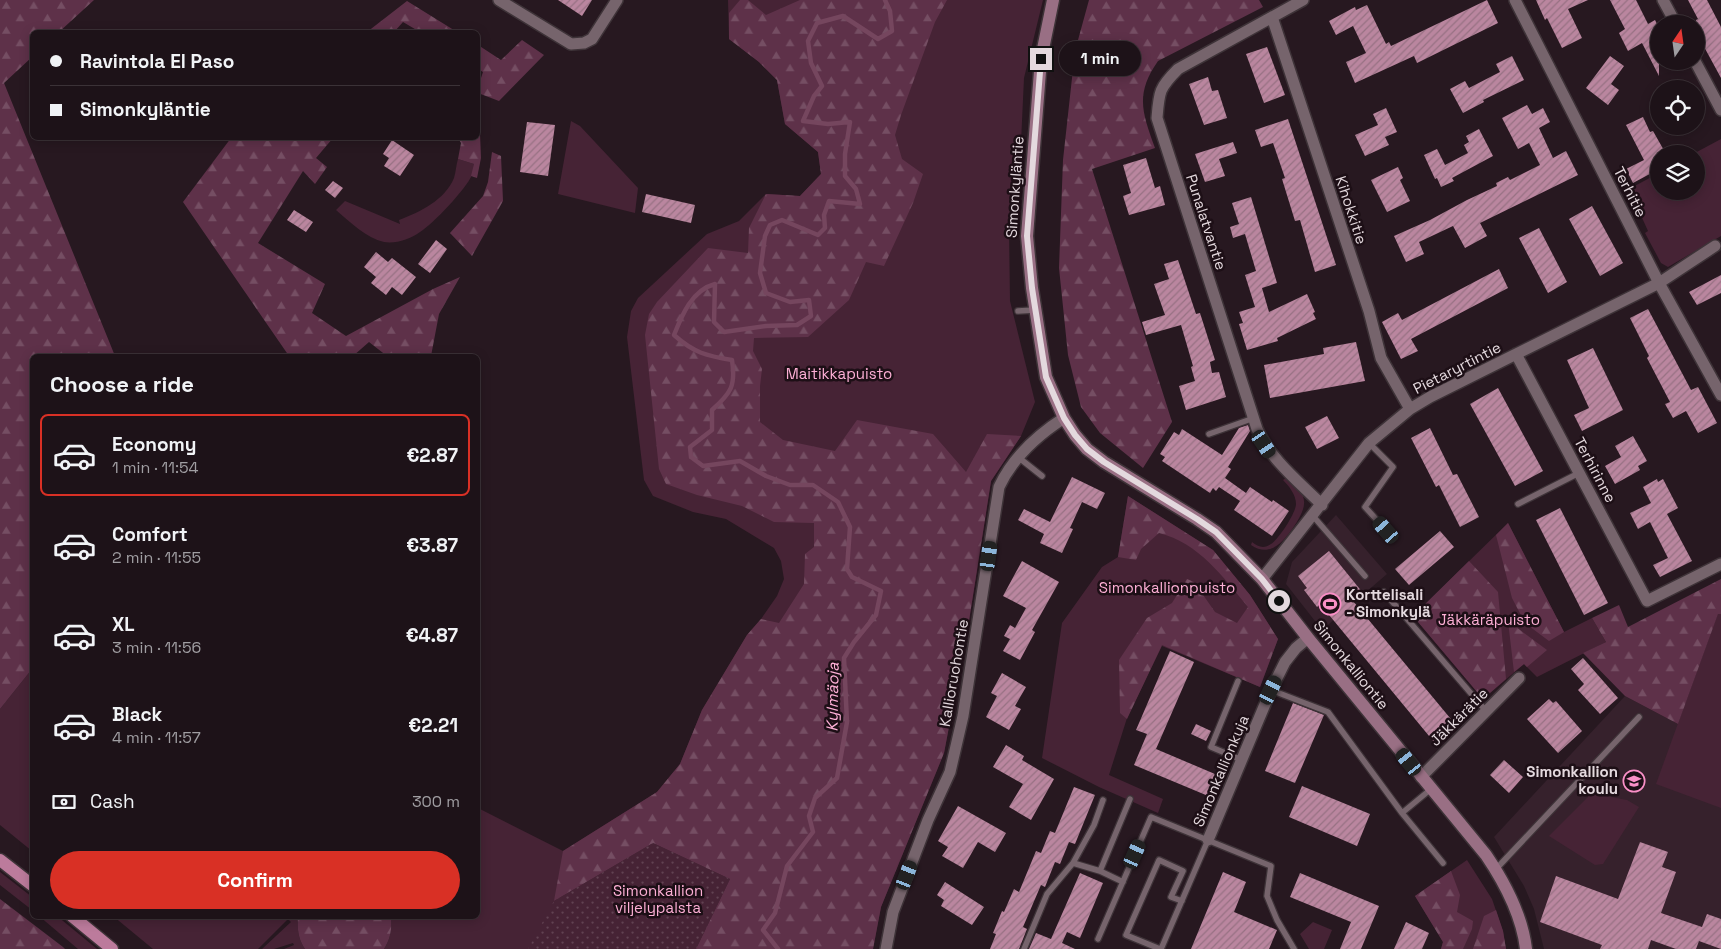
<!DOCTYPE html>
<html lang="en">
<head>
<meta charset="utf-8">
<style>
  :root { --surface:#1d1218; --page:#251b21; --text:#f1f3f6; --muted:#a09ea2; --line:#3b3237; --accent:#d93025 }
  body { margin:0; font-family:"Space Grotesk",sans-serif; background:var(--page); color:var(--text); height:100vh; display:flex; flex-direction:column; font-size:19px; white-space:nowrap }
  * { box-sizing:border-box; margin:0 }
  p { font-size:16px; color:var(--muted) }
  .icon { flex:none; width:28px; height:28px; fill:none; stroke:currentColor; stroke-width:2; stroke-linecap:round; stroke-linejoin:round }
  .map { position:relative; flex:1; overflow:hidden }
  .panel { position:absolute; left:30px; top:354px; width:450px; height:565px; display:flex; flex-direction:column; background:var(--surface); border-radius:8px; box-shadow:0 2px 12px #0003,0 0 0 1px var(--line) }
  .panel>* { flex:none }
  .guide { position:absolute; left:30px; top:30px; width:450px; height:110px; border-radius:8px; box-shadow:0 2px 12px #0003,0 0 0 1px var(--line); display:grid; align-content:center; height:110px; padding:0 20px; background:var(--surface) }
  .needle { width:32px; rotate:13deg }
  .tools { position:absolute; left:1650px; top:15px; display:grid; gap:10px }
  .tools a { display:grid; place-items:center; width:55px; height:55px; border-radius:50%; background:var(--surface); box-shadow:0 2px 12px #0003,0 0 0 1px var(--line); font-size:25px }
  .end { position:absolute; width:22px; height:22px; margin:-11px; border:6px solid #e4d9de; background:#111; box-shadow:0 0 0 2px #111 }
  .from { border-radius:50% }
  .bubble { position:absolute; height:35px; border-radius:18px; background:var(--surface); box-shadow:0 2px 12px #0003,0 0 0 1px var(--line); font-size:16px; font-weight:600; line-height:35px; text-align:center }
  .car { position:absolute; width:15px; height:30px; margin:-15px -8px; border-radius:6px; box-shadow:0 0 4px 1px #0007; background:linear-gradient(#222 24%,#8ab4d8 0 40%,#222 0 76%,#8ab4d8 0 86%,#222 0) }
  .guide b { display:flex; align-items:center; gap:18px; height:48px; font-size:19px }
  .guide b+b { border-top:1px solid var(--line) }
  .guide i { width:12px; height:12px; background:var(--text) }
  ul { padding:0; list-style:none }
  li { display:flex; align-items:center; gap:15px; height:82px; margin:0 10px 8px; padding:0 10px; border:2px solid transparent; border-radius:8px }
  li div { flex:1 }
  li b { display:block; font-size:19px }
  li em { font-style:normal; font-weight:600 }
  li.current { border-color:var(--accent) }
  li>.icon { width:45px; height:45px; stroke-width:1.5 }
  h2 { padding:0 20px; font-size:22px; line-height:60px }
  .pay { display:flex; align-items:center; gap:12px; height:55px; padding:0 20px; font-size:19px }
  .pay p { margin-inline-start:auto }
  .primary-button { display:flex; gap:10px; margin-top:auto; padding:10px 20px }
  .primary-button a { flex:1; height:58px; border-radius:30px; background:var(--accent); color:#fff; font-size:20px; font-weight:600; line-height:58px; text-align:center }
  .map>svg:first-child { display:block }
  .built { fill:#36212c }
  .green { fill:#462335 }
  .forest { fill:url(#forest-firs) }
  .garden { fill:url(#garden-dots) }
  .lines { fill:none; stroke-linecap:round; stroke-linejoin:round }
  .stream { stroke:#75465e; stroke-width:4.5 }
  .building { fill:url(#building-hatch) }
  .service-casing { stroke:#3e3338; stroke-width:8 }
  .minor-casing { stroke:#3e3338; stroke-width:14 }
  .secondary-casing { stroke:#3e3338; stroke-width:15 }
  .primary-casing { stroke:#3e3338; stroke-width:15 }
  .service { stroke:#76646c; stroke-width:5.5 }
  .minor { stroke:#76646c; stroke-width:11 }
  .secondary { stroke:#996f84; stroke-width:12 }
  .primary { stroke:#bc7b9c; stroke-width:12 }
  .route { stroke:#e4d9de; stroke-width:6 }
  .labels { text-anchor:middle; stroke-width:5; stroke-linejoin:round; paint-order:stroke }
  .street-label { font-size:15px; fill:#e4d9de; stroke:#1d0f16 }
  .park-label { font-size:15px; fill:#fdafd5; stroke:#1d0f16 }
  .poi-label { font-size:15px; font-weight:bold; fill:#e4d9de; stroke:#1d0f16; text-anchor:start }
  .water-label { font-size:16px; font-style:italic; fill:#feb0d7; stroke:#1d0f16 }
</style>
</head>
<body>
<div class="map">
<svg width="1721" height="949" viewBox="0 0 1721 949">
  <defs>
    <pattern id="forest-firs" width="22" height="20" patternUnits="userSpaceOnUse" patternTransform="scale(1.25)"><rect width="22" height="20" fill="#5e3149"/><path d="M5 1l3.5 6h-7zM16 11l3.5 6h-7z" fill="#754e63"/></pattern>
    <pattern id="garden-dots" width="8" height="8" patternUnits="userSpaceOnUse" patternTransform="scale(1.25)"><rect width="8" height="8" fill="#462335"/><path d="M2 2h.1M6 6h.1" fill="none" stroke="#614252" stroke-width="1.8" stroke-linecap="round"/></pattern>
    <pattern id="building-hatch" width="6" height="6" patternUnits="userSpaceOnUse" patternTransform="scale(1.25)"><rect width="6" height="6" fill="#ba869f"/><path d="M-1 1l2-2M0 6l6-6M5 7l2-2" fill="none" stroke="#977183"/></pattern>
  </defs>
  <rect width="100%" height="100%" fill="#271820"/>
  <path class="built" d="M1336,515L1387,574L1322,630L1286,584L1292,562Z
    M1721,614V949H1544L1534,909L1524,886L1494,837L1625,696L1678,724Z"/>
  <path class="green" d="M728,0H1043L1024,78L1017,228L1009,229L1010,301L1035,402L1021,436L991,481L968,627L944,753L881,907L873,949H384C391,938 392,928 391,916H478V808L563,851L657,792L680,764L702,710L747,635L761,619L777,596L784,579L781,561L774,548L726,519L693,512L653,496L644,480L627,337L631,311L638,298L707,234L739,221L766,194L800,196L821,174L818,152L785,124L777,80L759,62L729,39Z
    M571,121L580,126L638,188L635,213L558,194Z
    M1721,139V236L1668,267L1661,263L1645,233L1648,231L1629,189L1659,173V191H1696V154H1693Z
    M458,159L474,164C474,167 473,172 472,175C466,189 433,224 420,232C410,239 396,244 384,242C366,238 350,222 336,210L345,201L400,224L399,220C420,212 445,200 454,178C456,172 456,165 458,159Z
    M1286,478C1311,495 1307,507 1293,528C1283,542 1270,558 1251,545L1252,542C1258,547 1264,549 1271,544C1278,540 1296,513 1296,504C1296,495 1289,486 1283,480Z
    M1128,496L1213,550L1250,595L1278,639L1260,687L1162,646L1127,718L1109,775L1163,799L1158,813L1099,787L1042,758L1062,623L1102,567L1118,557Z
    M1508,523L1564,632L1592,618L1606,642L1537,677L1524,664L1483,699L1413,616Z
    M1718,613L1721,614V808L1656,784Z
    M32,669V851L0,825V709Z
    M1595,794L1627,800L1639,807L1603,864L1595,865L1549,836L1589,796Z
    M1467,860L1492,899L1503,931L1506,949H1441L1443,942L1415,896Z
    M0,872L32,897V910L0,885Z
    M39,916H57L97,949H78Z
    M113,916H298C297,928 298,939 305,949H284L294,945L293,943L274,949H262L291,922L288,919L258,949H153Z
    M1313,922L1332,930L1324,949H1309L1300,934Z"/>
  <path class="forest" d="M0,0H94L59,32H32V57L4,83L115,356H32V669L0,709Z
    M740,0H748L766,15L800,0H947L935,22L901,115L895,135L902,159L923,174L913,203L884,266L866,262L849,300L808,337L754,338L753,351L762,369L760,386V422L783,440L835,451L857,420L933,434L966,472L987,434L1021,436L991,481L968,627L944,753L881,907L873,949H696L730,879L653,843L554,901L563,851L657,792L680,764L702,710L747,635L761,619L779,623L804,584L805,554L814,547V523L774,522L742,506L697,495L666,484L659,469L645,335L649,314L657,302L708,248L748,253L749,228L766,194L800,196L821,174L818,152L785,124L777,80L759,62L729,39V13Z
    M1089,0H1259L1263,7L1158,61C1135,94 1142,112 1155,148L1092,169L1172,422L1143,468L1100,433L1081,407L1068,355L1059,268L1063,160L1075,51Z
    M407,1L457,32H420L403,22L394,32H367Z
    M522,40L544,55L499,101L478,93V87L483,72L478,69V45L501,60Z
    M478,107L479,108L481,158L477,178L471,176L474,164L458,159L461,143L458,138H478Z
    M231,138H333L316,158L327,167L315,184L303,171L258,243L325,284L312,313L346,336L433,289L460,277L439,314L431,356H387L369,342L353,356H289L183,202Z
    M492,152L501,156L503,201L472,256L450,233L483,196L488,182Z
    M1128,496L1213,550L1250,595L1278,639L1260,687L1162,645L1127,719L1120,713L1119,660L1147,618L1172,603L1187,579L1194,582L1215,612L1237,623L1248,607C1223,577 1199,543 1159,533L1141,549L1136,560L1118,557Z
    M1508,523L1564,632L1549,641L1525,623L1512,598L1496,535Z
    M1469,561L1498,592L1506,679L1483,699L1413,616Z
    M1721,579V614H1718L1678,724L1625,696L1583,653L1606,642L1592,618L1619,605L1628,627Z
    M1508,621L1547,650L1527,667L1524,664L1514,672Z
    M1451,871L1460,895L1457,912L1473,921L1472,929L1463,949H1441L1443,942L1415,896Z
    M0,899L63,947L65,949H0Z
    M1496,910L1503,931L1506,949H1473L1484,916Z
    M298,916H391C392,928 391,938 384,949H305C298,939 297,928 298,916Z"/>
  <path class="garden" d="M653,843L730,879L696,949H528L554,901Z"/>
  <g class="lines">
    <path class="stream" d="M778,949L763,930L775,913L787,866L813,832L809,816L815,798L837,778L847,722L844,658L854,642L876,615L881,591L852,577L847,569L850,527L838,502L813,485H790L766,476L740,461L703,466L691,457L690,447L712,430V410C731,393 736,386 732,360C707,356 694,353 674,335C682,315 692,290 715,284L714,322L724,332L766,326L797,325L811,316L809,300L790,302L766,293L760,273L765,236L770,225L782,220L818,235L825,228L824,215L829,201L860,204L856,189L845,176V154L850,122L828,124L803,121L814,96L822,86L811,63L808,41L817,23L843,16L878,39L892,31L890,11L885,0"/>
  </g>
  <path class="building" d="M558,0H592L582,16Z
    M1487,0L1498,23L1417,63L1414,56L1355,83L1346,62L1366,53L1353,26L1336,35L1329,21L1355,7L1356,10L1367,5L1386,44L1389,42L1391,46Z
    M1536,0H1588L1568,9L1582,38L1562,48L1547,18L1545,20Z
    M1610,0H1636L1648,24L1655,20L1659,28V76L1642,43L1628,51L1619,33L1625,29Z
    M1688,0H1707L1721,27V78L1696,32V20L1698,19Z
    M1267,47L1285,95L1264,103L1246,54Z
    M1512,56L1524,80L1483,100L1484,102L1463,113L1450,89L1465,81L1469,88L1500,72L1496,64Z
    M1610,56L1624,66L1611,84L1619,90L1608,105L1586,88Z
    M1208,77L1212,91L1218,90L1227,118L1204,125L1189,84Z
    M1527,105L1532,114L1543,108L1550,122L1539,128L1553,158L1566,151L1578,175L1480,223L1487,236L1465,248L1453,226L1419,242L1424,254L1406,262L1394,236L1430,220L1467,200L1497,186L1496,183L1508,177L1510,180L1540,165L1529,143L1518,149L1502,118Z
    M1386,108L1397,132L1385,137L1389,145L1365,156L1355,135L1378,125L1373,114Z
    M1643,117L1650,132L1653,131L1666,154H1659V169L1633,183L1626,169L1644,160L1626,125Z
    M1288,119L1336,265L1315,272L1300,220L1295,221L1282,179L1285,178L1273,143L1261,147L1255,130Z
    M527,122L555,125L548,176L520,172Z
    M1479,129L1493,156L1452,178L1454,181L1441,187L1437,178L1435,179L1424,155L1437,149L1445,165L1468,153L1464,145L1469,142L1466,136Z
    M392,140L414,155L400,176L384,166L389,158L383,154Z
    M1233,142L1237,153L1219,159L1225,176L1205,182L1195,154Z
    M1146,158L1155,188L1160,186L1165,205L1129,215L1123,196L1131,193L1123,165Z
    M1398,167L1403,178L1400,180L1410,201L1387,212L1371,180Z
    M333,181L343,188L335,198L325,190Z
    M646,194L695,205L691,223L642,212Z
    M1251,197L1277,283L1262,288L1269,312L1307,294L1315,312L1313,313L1316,319L1277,338L1278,341L1247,350L1239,324L1243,323L1239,312L1255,307L1245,275L1256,271L1245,234L1233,238L1230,227L1239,224L1232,203Z
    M1592,206L1623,263L1600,276L1569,219Z
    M294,210L313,222L306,232L287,220Z
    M1539,228L1567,282L1548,293L1519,238Z
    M436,240L447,249L430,273L418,264Z
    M376,252L388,262L392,258L416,277L402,295L392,287L386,295L371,283L376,277L364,267Z
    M1178,260L1196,314L1200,313L1215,360L1210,362L1212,373L1219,372L1226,397L1186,410L1179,386L1195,381L1191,367L1193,366L1181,325L1146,335L1142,322L1165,315L1154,284L1169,279L1164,264Z
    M1499,269L1508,288L1411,339L1418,351L1401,359L1382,322L1398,313L1402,320Z
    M1721,275V293L1697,305L1689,292Z
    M1648,309L1691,390L1698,387L1717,423L1698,433L1686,411L1673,418L1665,404L1670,402L1647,358L1649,356L1630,318Z
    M1356,342L1365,381L1270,398L1264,365L1324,354L1323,348Z
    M1593,348L1623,410L1582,431L1574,415L1589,408L1567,360Z
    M1498,388L1543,471L1515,486L1470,404Z
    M1327,416L1339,438L1317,449L1305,427Z
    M1248,425L1250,431L1228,467L1231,469L1225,478L1246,493L1250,487L1272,502L1273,500L1289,511L1272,536L1234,510L1240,501L1219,487L1216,491L1213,488L1210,493L1162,461L1165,457L1160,454L1174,432L1179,435L1182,429L1222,455L1239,428Z
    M1430,428L1453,475L1457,474L1479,517L1460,527L1439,485L1436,487L1411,438Z
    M1633,436L1647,461L1638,466L1640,470L1615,484L1605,466L1621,457L1615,446Z
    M1072,477L1105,493L1097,509L1082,502L1070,528L1073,529L1062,553L1040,543L1044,534L1018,520L1024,509L1050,522Z
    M1657,479L1658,482L1663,479L1678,508L1667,514L1692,561L1660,577L1653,565L1668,558L1650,522L1638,529L1630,513L1651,503L1643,487Z
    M1560,508L1608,603L1584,615L1536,520Z
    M1440,531L1454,547L1409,585L1395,569Z
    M1329,551L1363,593L1353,601L1455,724L1434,742L1320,604L1317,607L1304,590L1307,588L1298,576Z
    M1022,561L1059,582L1032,630L1035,632L1020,660L1003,651L1010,639L1004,636L1010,625L1015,628L1026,608L1003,596Z
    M1170,651L1194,662L1156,749L1222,777L1213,798L1134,765L1147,734L1136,730Z
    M1583,658L1618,698L1600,714L1578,690L1584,684L1571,669Z
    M1002,673L1026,687L1015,706L1021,709L1009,730L986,717L997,696L991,693Z
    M1549,699L1553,703L1556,701L1582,731L1558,753L1527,719Z
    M1293,703L1324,715L1295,783L1265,771Z
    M1196,724L1211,731L1206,741L1191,734Z
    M1006,745L1024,756L1022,760L1054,779L1031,820L1009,807L1023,784L993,767Z
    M1504,760L1523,777L1509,793L1490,775Z
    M1302,786L1370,814L1357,846L1289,817Z
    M1074,787L1095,795L1075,844L1069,842L1060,864L1055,862L1045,887L1041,885L1023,927L1027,929L1019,949H990L996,934L993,933L1002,911L1004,912L1014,889L1019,892L1036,851L1041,853L1050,831L1055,833Z
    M958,806L1006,833L995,852L978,842L963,868L942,856L948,847L938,841Z
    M1640,842L1668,852L1662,867L1676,872L1661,913L1702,927L1707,914L1721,919V949L1699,941L1696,949H1676L1651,940L1648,949H1600L1602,945L1540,922L1556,876L1618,899Z
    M1223,872L1246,882L1234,912L1277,930L1269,949H1191Z
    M1080,873L1103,883L1080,938L1067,932L1062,943L1075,949H1029L1036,933L1051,939Z
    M1300,873L1379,906L1361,949H1340L1351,922L1290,897Z
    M945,882L984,907L972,925L941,906L944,900L937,895Z
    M1406,922L1429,933L1422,949H1394Z"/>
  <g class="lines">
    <g class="service-casing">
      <path id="service" d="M1018,311L1035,310
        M1209,434L1254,418
        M1369,443L1393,467L1365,507L1386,530
        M1018,457L1042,476
        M1518,504L1579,473
        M1313,516L1365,576
        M1384,592L1486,711
        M1238,681L1211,747L1242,760
        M1271,690L1328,712L1402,813
        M1431,789L1402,813L1443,863
        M1073,863L1100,871
        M1496,869L1639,717
        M1123,882L1100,871L1130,799
        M1098,939L1151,817L1271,866L1267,896L1277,920L1294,949
        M1024,949L1047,894L1073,863L1094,825L1103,800
        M1160,949L1126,935L1159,860L1183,871L1171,897L1182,901
        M1161,949L1208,840"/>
    </g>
    <g class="minor-casing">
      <path id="minor" d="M499,0L571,44L584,43L592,39L617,0
        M1303,0L1178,69C1159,88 1159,92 1157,118L1257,429C1271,460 1298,481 1322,505
        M1515,0L1659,283L1721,395
        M1663,0L1676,24
        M1272,17L1369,311L1381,358L1410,409
        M1695,61L1721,110
        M1516,354L1647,601L1721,564
        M1262,579L1369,443L1410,409L1430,397L1659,283L1715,246
        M1421,777L1519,678
        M1208,840L1271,690L1285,662L1296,648L1308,638
        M886,949L893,912L928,820L950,772L963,716L999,487C1013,457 1036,436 1064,418"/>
    </g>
    <g class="secondary-casing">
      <path id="secondary" d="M1053,0L1041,59L1027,236L1032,288L1046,377L1064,418L1075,435L1087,449L1104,462L1197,519L1216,532L1262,579L1308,638L1486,855C1505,883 1522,915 1526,949"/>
    </g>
    <g class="primary-casing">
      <path id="primary" d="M0,860L32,885
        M72,916L112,949"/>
    </g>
    <use href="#service" class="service"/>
    <use href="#minor" class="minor"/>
    <use href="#secondary" class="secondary"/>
    <use href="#primary" class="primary"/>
  </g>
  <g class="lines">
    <path class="route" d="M1041,59L1027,236L1032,288L1046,377L1064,418L1075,435L1087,449L1104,462L1197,519L1216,532L1262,579L1279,601"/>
  </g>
  <defs>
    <g id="stadium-ring" transform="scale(1.125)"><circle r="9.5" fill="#1d0f16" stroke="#fa8fc7" stroke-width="1.5"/><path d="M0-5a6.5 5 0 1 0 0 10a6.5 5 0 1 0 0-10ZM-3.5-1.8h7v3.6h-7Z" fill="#fa8fc7"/></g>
    <g id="school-ring" transform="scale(1.125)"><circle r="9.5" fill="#1d0f16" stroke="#fa8fc7" stroke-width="1.5"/><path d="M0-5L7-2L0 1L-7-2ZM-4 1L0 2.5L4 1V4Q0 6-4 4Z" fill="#fa8fc7"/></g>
  </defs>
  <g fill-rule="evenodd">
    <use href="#stadium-ring" x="1330" y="604"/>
    <use href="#school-ring" x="1634" y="781"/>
  </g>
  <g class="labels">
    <g class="street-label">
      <text transform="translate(1015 187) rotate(-86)" y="5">Simonkyläntie</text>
      <text transform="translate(1630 192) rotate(63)" y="5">Terhitie</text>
      <text transform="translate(1351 210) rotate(72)" y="5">Kihokkitie</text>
      <text transform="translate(1206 222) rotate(72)" y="5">Punalatvantie</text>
      <text transform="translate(1457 368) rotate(-27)" y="5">Pietaryrtintie</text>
      <text transform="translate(1595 470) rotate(62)" y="5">Terhirinne</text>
      <text transform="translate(1351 665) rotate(51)" y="5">Simonkalliontie</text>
      <text transform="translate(954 673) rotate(-80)" y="5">Kallioruohontie</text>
      <text transform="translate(1459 717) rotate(-45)" y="5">Jäkkärätie</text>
      <text transform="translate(1221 771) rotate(-67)" y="5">Simonkallionkuja</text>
    </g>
    <g class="park-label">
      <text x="839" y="379">Maitikkapuisto</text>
      <text x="1167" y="593">Simonkallionpuisto</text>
      <text x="1489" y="625">Jäkkäräpuisto</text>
      <text x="658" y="896">Simonkallion<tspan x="658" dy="17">viljelypalsta</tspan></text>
    </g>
    <g class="poi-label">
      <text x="1346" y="600">Korttelisali<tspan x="1346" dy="17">- Simonkylä</tspan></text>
      <text x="1618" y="777" text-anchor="end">Simonkallion<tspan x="1618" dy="17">koulu</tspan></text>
    </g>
    <g class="water-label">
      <text transform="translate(832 697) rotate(-89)" y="6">Kylmäoja</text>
    </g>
  </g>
</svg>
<div class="tools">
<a><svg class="needle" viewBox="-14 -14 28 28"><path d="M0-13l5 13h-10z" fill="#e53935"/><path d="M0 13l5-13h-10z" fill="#a09ea2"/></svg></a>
<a><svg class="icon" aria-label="locate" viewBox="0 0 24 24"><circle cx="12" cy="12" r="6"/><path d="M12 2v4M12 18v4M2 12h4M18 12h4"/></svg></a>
<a><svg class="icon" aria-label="layers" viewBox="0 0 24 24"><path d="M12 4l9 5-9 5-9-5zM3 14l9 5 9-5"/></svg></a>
</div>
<i class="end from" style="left:1279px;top:601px"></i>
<i class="end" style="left:1041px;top:59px"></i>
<div class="bubble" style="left:1059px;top:41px;width:82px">1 min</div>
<i class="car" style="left:1264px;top:444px;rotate:146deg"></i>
<i class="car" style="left:1386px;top:530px;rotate:319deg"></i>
<i class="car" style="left:989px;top:556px;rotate:8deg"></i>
<i class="car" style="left:1271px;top:690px;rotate:26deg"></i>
<i class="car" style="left:1409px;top:762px;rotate:321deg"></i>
<i class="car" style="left:1135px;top:854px;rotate:24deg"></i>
<i class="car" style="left:907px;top:875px;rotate:21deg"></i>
<div class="guide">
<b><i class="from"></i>Ravintola El Paso</b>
<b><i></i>Simonkyläntie</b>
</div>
<section class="panel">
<h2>Choose a ride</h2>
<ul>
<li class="current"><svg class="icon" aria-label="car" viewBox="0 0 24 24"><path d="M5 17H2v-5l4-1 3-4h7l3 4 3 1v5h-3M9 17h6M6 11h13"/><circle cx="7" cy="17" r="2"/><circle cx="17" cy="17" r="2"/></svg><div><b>Economy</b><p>1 min · 11:54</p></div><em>€2.87</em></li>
<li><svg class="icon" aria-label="car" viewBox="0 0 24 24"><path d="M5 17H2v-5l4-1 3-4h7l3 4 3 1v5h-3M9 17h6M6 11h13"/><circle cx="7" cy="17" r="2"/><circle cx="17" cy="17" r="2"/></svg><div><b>Comfort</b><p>2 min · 11:55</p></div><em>€3.87</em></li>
<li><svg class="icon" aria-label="car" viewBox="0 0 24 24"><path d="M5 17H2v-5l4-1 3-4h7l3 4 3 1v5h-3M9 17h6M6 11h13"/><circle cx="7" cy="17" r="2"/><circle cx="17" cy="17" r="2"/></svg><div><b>XL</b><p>3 min · 11:56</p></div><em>€4.87</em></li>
<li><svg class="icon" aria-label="car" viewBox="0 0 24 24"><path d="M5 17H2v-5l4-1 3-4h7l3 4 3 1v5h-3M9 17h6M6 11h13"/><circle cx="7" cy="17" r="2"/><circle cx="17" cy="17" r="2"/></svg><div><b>Black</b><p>4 min · 11:57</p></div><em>€2.21</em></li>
</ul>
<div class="pay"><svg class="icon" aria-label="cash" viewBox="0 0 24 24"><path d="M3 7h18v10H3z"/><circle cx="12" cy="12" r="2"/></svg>Cash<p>300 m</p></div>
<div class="primary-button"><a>Confirm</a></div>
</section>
</div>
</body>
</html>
